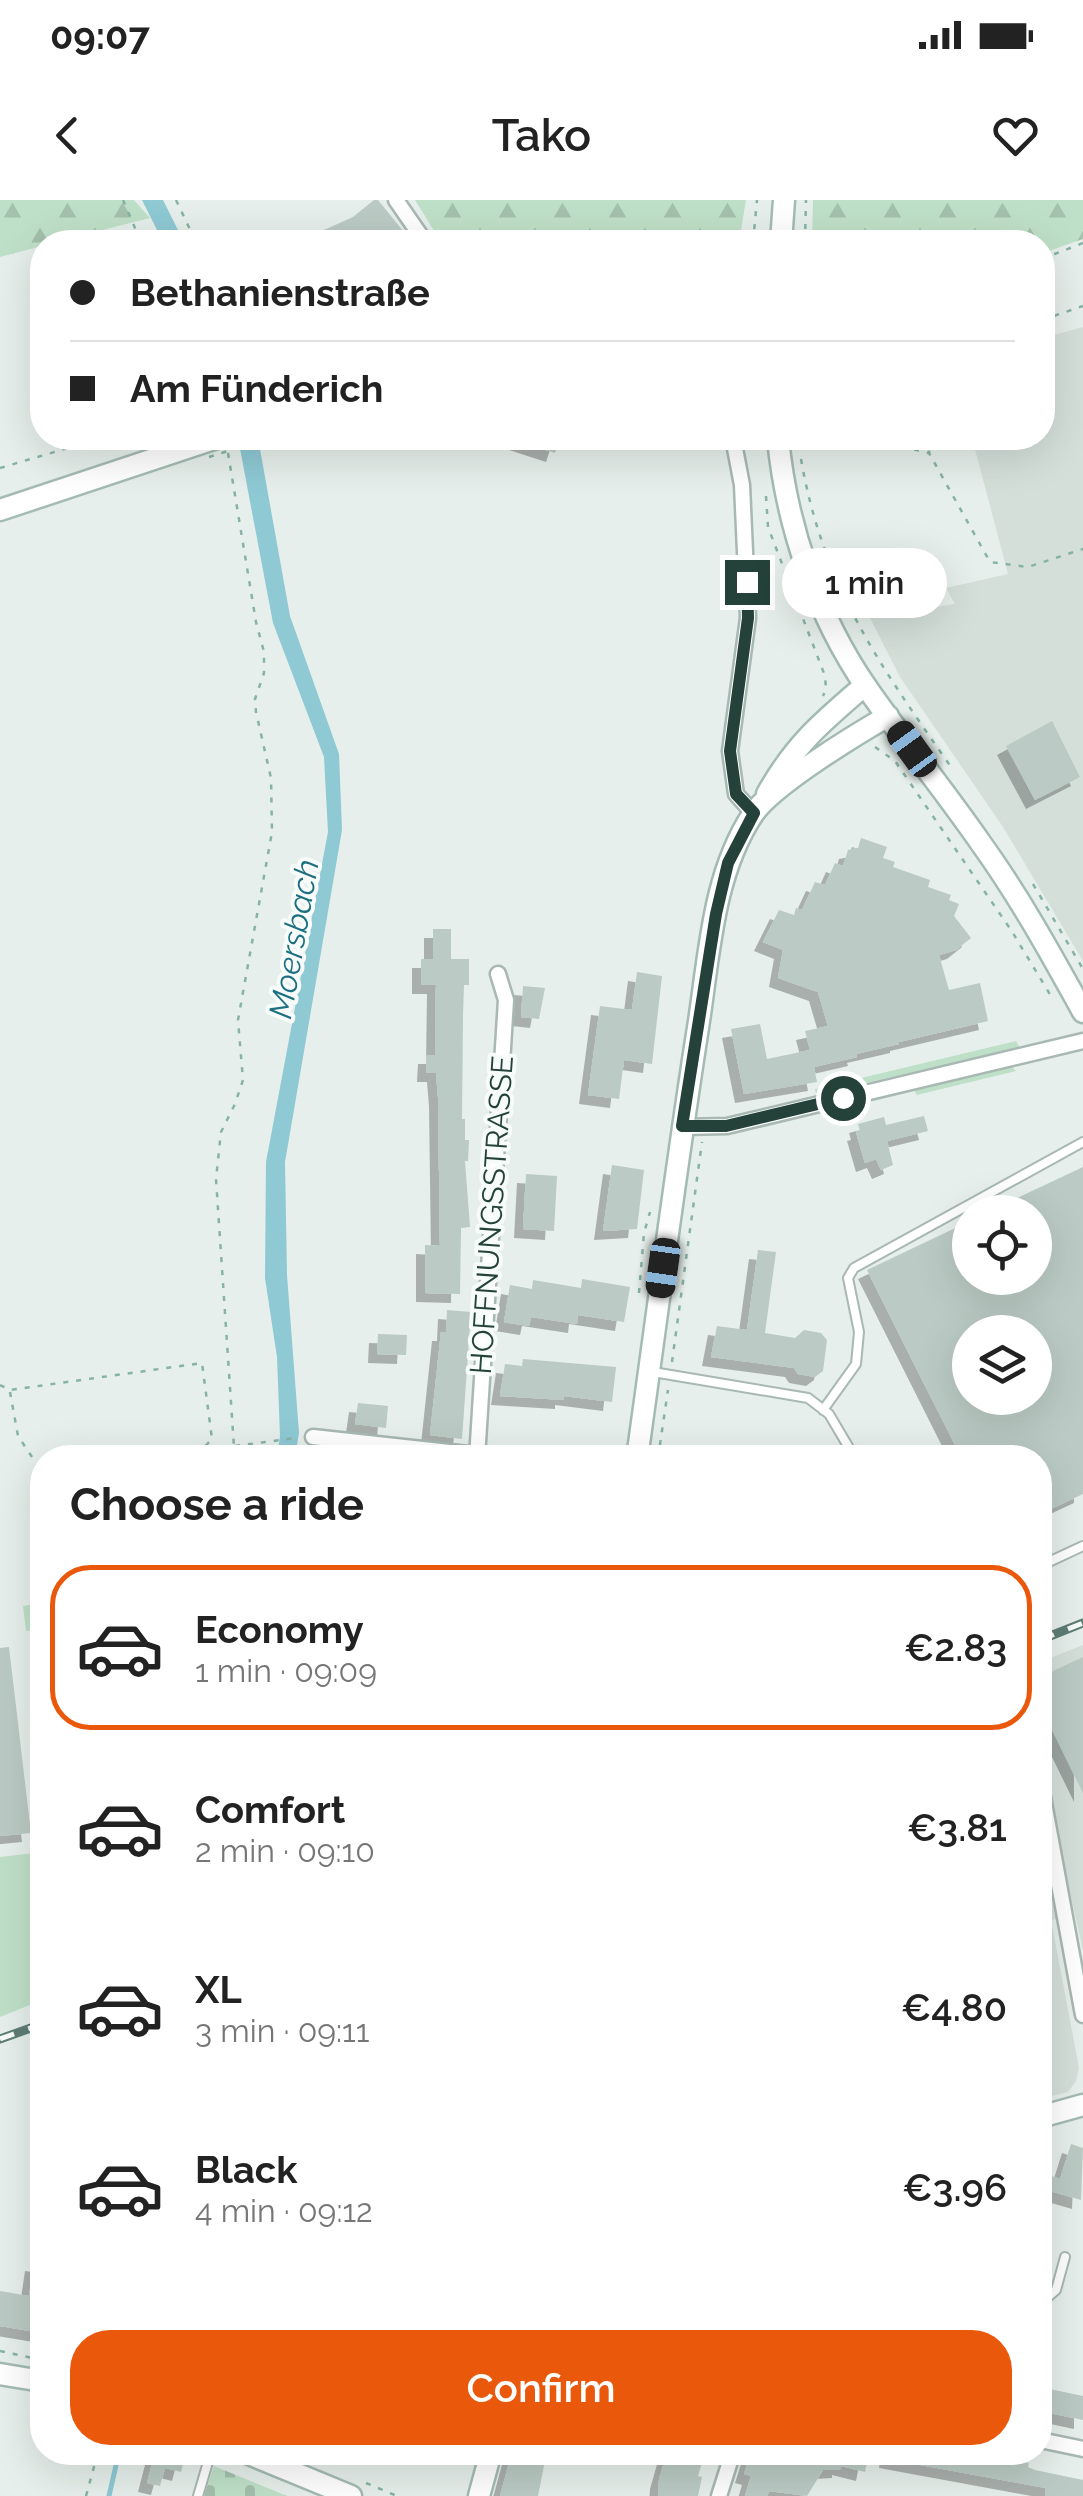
<!DOCTYPE html>
<html lang="en">
<head>
<meta charset="utf-8">
<style>
  :root { --surface:#fff; --page:#f2f2f2; --text:#222; --muted:#767676; --line:#e0e0e0; --accent:#ea580c }
  body { margin:0; font-family:Raleway,sans-serif; background:var(--page); color:var(--text); height:100vh; display:flex; flex-direction:column; font-size:38px; white-space:nowrap }
  * { box-sizing:border-box; margin:0 }
  p { font-size:32px; color:var(--muted) }
  .icon { flex:none; width:55px; height:55px; fill:none; stroke:currentColor; stroke-width:2; stroke-linecap:round; stroke-linejoin:round }
  .map { position:relative; flex:1; overflow:hidden }
  .side { position:absolute; left:30px; top:1245px; width:1022px; height:1020px; display:flex; flex-direction:column; background:var(--surface); border-radius:40px; box-shadow:0 10px 40px #0002 }
  .side>* { flex:none }
  .top-card { position:absolute; left:30px; top:30px; width:1025px; height:220px; border-radius:40px; box-shadow:0 10px 40px #0002; display:grid; align-content:center; height:220px; padding:0 40px; background:var(--surface) }
  .buttons { position:absolute; left:952px; top:995px; display:grid; gap:20px }
  .buttons a { display:grid; place-items:center; width:100px; height:100px; border-radius:50%; background:var(--surface); box-shadow:0 10px 40px #0002; font-size:50px }
  .end { position:absolute; width:45px; height:45px; margin:-22px; border:12px solid #24423a; background:#fff; box-shadow:0 0 0 5px #fff }
  .from { border-radius:50% }
  .bubble { position:absolute; height:70px; border-radius:35px; background:var(--surface); box-shadow:0 10px 40px #0002; font-size:32px; font-weight:600; line-height:70px; text-align:center }
  .car { position:absolute; width:30px; height:60px; margin:-30px -15px; border-radius:12px; box-shadow:0 0 8px 2px #0007; background:linear-gradient(#222 24%,#8ab4d8 0 40%,#222 0 76%,#8ab4d8 0 86%,#222 0) }
  .top-card b { display:flex; align-items:center; gap:35px; height:95px; font-size:38px }
  .top-card b+b { border-top:2px solid var(--line) }
  .top-card i { width:25px; height:25px; background:var(--text) }
  ul { padding:0; list-style:none }
  li { display:flex; align-items:center; gap:30px; height:165px; margin:0 20px 15px; padding:0 20px; border:5px solid transparent; border-radius:40px }
  li div { flex:1 }
  li b { display:block; font-size:38px }
  li em { font-style:normal; font-weight:600 }
  li.current { border-color:var(--accent) }
  li>.icon { width:90px; height:90px; stroke-width:1.5 }
  h2 { padding:0 40px; font-size:45px; line-height:120px }
  .primary-button { display:flex; gap:20px; margin-top:auto; padding:20px 40px }
  .primary-button a { flex:1; height:115px; border-radius:40px; background:var(--accent); color:#fff; font-size:40px; font-weight:600; line-height:115px; text-align:center }
  .status { display:flex; justify-content:space-between; align-items:center; height:70px; padding:0 50px; background:var(--surface); direction:ltr }
  .status svg { height:28px; fill:currentColor }
  header { display:flex; justify-content:space-between; align-items:center; height:130px; padding:0 40px; background:var(--surface); font-size:45px; font-weight:600 }
  .map>svg:first-child { display:block }
  .built { fill:#d4dfda }
  .grass { fill:#bfe0c8 }
  .forest { fill:url(#forest-firs) }
  .cemetery { fill:url(#cemetery-stones) }
  .water { fill:#8ec9d4 }
  .lines { fill:none; stroke-linecap:round; stroke-linejoin:round }
  .stream { stroke:#8ec9d4; stroke-width:5 }
  .building { fill:#bbcac4; fill-rule:evenodd; filter:url(#shadow) }
  .lane-casing { stroke:#a8b8b2; stroke-width:12 }
  .street-casing { stroke:#a8b8b2; stroke-width:19 }
  .secondary-casing { stroke:#a4bbb3; stroke-width:25 }
  .path { stroke:#86b3a5; stroke-width:2.5; stroke-dasharray:5 8; stroke-linecap:butt }
  .lane { stroke:#fff; stroke-width:8 }
  .street { stroke:#fff; stroke-width:14 }
  .secondary { stroke:#fff; stroke-width:20 }
  .rail-casing { stroke:#5f7d75; stroke-width:9 }
  .rail { stroke:#f7fbf9; stroke-width:5; stroke-dasharray:15; stroke-linecap:butt }
  .path-bridge { stroke:#86b3a5; stroke-width:2.5; stroke-dasharray:5 8; stroke-linecap:butt }
  .route { stroke:#24423a; stroke-width:12 }
  .labels { text-anchor:middle; stroke-width:8; stroke-linejoin:round; paint-order:stroke }
  .street-label { font-size:30px; fill:#24423a; stroke:#f7fbf9 }
  .water-label { font-size:32px; font-style:italic; fill:#1c6f80; stroke:#f7fbf9 }
</style>
</head>
<body>
<div class="status"><b>09:07</b><svg viewBox="0 0 49 12"><path d="M0 12V9h3v3zM5 12V6h3v6zM10 12V3h3v9zM15 12V0h3v12zM26 1h20v11H26zM47 4h2v5h-2z"/></svg></div>
<header><svg class="icon" aria-label="back" viewBox="0 0 24 24"><path d="M15 5l-7 7 7 7"/></svg>Tako<svg class="icon" aria-label="heart" viewBox="0 0 24 24"><path d="M12 20l-8-8c-3-5 5-10 8-4 3-6 11-1 8 4z"/></svg></header>
<div class="map">
<svg width="1083" height="2296" viewBox="0 0 1083 2296">
  <defs>
    <pattern id="forest-firs" width="22" height="20" patternUnits="userSpaceOnUse" patternTransform="scale(2.5)"><rect width="22" height="20" fill="#bfe0c8"/><path d="M5 1l3.5 6h-7zM16 11l3.5 6h-7z" fill="#a4c1ad"/></pattern>
    <pattern id="cemetery-stones" width="16" height="16" patternUnits="userSpaceOnUse" patternTransform="scale(2.5)"><rect width="16" height="16" fill="#bfe0c8"/><path d="M2 7V4a2 2 0 0 1 4 0v3zM10 15v-3a2 2 0 0 1 4 0v3z" fill="#a4c1ad"/></pattern>
    <filter id="shadow"><feDropShadow dx="-9" dy="9" stdDeviation="0" flood-color="#0004"/></filter>
  </defs>
  <rect width="100%" height="100%" fill="#e6efeb"/>
  <path class="built" d="M1083,127V761L1003,627L900,477L870,418L955,404L946,388L1008,374L972,238H1042L1043,138Z
    M1083,1445V1751L1040,1554V1462Z
    M1040,1640L1057,1719L1051,1720L1079,1868L1076,1881L1068,1892L1040,1899Z"/>
  <path class="grass" d="M1016,841L1020,848L816,894L815,889Z
    M1011,866L1016,871L917,895L913,889Z
    M42,1403V1500L34,1430L26,1431L23,1406Z
    M42,1648V1800L0,1817V1657L34,1653Z"/>
  <path class="forest" d="M0,0H134L150,18L55,42H42V46L0,57Z
    M415,0H746L739,42H441Z
    M813,0H1083V39L1043,53L1042,42H812Z"/>
  <path class="cemetery" d="M214,2266L287,2296H204Z"/>
  <path class="water" d="M142,0H163L184,42H163Z
    M238,238H258L290,416L339,554L342,630L285,962L287,1075L299,1233L295,1257H277L280,1236L277,1157L265,1078L266,962L328,632L324,557L273,423Z"/>
  <g class="lines">
    <path class="stream" d="M109,2296L119,2252"/>
  </g>
  <path class="building" d="M374,0H378L412,42H373L363,30L335,42H297L353,17Z
    M515,238H560L555,253L515,240Z
    M1052,521L1080,577L1035,600L1006,546Z
    M861,638L887,647L883,658L895,662L893,667L930,680L928,687L951,695L949,700L959,704L954,716L971,738L956,750L939,755L949,790L980,783L988,821L899,842V844L856,854L857,857L814,867L817,882L744,894L731,829L760,824L767,859L810,850L805,831L828,826L818,792L778,778L783,750L763,742L779,710L794,715L796,708L802,710L815,682L825,685L835,663L843,666L848,650L858,648Z
    M433,729H451V759H469V785H464L463,816L462,919H465V940H469L468,961H465L470,1027L461,1028L460,1094L425,1093V1045L440,1046L438,897L436,873H426L427,855H435L436,785H421V759H433Z
    M637,772L662,776L652,864L624,860L619,899L588,895L600,806L632,810Z
    M523,786L545,788L539,819L521,817Z
    M924,916L928,931L887,941L893,965L881,970L876,959L865,963L856,932L860,931L858,924L884,917L886,925Z
    M612,965L644,970L637,1029L603,1031Z
    M1083,967V1294L1040,1314V1258H930L955,1245L867,1070L970,1021V1078H1035V1012H987ZM970,1132H1035V1198H970Z
    M526,974L557,976L554,1031L523,1029Z
    M758,1050L776,1052L765,1133L795,1138L804,1130L821,1133L827,1140L823,1171L815,1177L798,1174L794,1168L711,1157L717,1126L747,1130Z
    M582,1079L630,1087L624,1122L578,1115L577,1124L531,1117L529,1126L504,1122L510,1085L532,1089L533,1080L581,1088Z
    M447,1110L471,1112L462,1239L430,1235L441,1132H446Z
    M378,1134L407,1135L406,1155L377,1154Z
    M523,1159L616,1167L612,1202L564,1196V1200L500,1196L505,1164L522,1166Z
    M358,1203L388,1206L386,1228L355,1224Z
    M9,1447L31,1633L0,1636V1448Z
    M1083,1457V1593L1040,1505V1477Z
    M1071,1944L1083,1948L1081,2000L1040,1988V1972L1060,1979Z
    M34,2062L42,2063V2133L0,2126V2091L29,2096Z
    M1040,2187L1083,2196V2220L1040,2211Z
    M155,2252L185,2257L181,2272L165,2268L160,2286L147,2283Z
    M512,2252H538L537,2259L545,2261L538,2296H500Z
    M667,2252H705L698,2276L702,2277L698,2296H658L659,2280Z
    M751,2252H869L865,2272L841,2266V2269L823,2270L807,2296L769,2291L767,2296H745L751,2276L744,2274Z
    M889,2252H978L1029,2263L1028,2267L1035,2270L1083,2280V2296H1045L1046,2288L888,2259Z"/>
  <g class="lines">
    <g class="lane-casing">
      <path id="lane" d="M653,1172L808,1198L829,1214L855,1258
        M823,1210L856,1164L859,1132L848,1078L854,1068L1083,942
        M1040,1366L1083,1346
        M1040,2104L1056,2090L1065,2057
        M198,2296L211,2252"/>
    </g>
    <g class="street-casing">
      <path id="street" d="M396,0L425,42
        M733,238L742,285L748,418L730,551L736,594L753,613
        M682,927L727,926L1083,841
        M313,1237L477,1255
        M477,1258L506,800L498,774
        M1040,1581L1083,1815
        M1040,2240L1083,2249
        M719,2296L733,2252"/>
    </g>
    <g class="secondary-casing">
      <path id="secondary" d="M781,42L784,0
        M778,238C786,324 817,416 867,488C903,540 944,590 980,642C1019,696 1051,754 1083,812
        M0,310L217,238
        M767,594C795,544 822,522 865,485
        M637,1258C657,1116 675,975 697,834C709,762 711,677 753,614C773,585 855,535 888,516
        M1040,1917L1083,1905
        M0,2174L42,2181
        M244,2252L351,2296
        M479,2296L491,2252"/>
    </g>
    <path class="path" d="M123,0L141,42
      M176,0L196,42
      M753,42L757,0
      M805,42L806,0
      M1042,59L1083,43
      M1042,120L1083,106
      M894,238L896,245L929,253
      M932,238L929,253L990,362L1028,367L1083,349
      M228,253L256,422L264,452V473L255,499L256,512L271,578L272,632L238,820L243,880L235,904L221,932L216,979L234,1247L230,1258
      M801,259C823,386 879,464 951,567
      M0,268L102,238
      M766,296L768,327L825,476L826,489L823,496
      M875,547L895,561L1011,730L1051,796
      M1033,684L1083,769
      M639,1093L644,1033L650,1012
      M672,1162L702,942
      M0,1185L10,1190L202,1163L212,1239L194,1258
      M10,1192L18,1236L42,1272
      M235,1246L296,1238
      M658,1258L668,1190
      M0,2151L42,2160
      M366,2283L397,2296
      M86,2296L98,2252"/>
    <use href="#lane" class="lane"/>
    <use href="#street" class="street"/>
    <use href="#secondary" class="secondary"/>
    <g class="rail-casing">
      <path id="rail" d="M1040,1440L1083,1423
        M0,1839L42,1824"/>
    </g>
    <use href="#rail" class="rail"/>
    <path class="path-bridge" d="M209,257L269,238"/>
  </g>
  <g class="lines">
    <path class="route" d="M747,382L748,418L730,551L736,594L754,613L728,663L716,714L682,926H726L843,898"/>
  </g>
  <g class="labels">
    <g class="street-label">
      <text transform="translate(492 1015) rotate(-86)" y="10">HOFFNUNGSSTRASSE</text>
    </g>
    <g class="water-label">
      <text transform="translate(294 739) rotate(-80)" y="11">Moersbach</text>
    </g>
  </g>
</svg>
<div class="buttons">
<a><svg class="icon" aria-label="locate" viewBox="0 0 24 24"><circle cx="12" cy="12" r="6"/><path d="M12 2v4M12 18v4M2 12h4M18 12h4"/></svg></a>
<a><svg class="icon" aria-label="layers" viewBox="0 0 24 24"><path d="M12 4l9 5-9 5-9-5zM3 14l9 5 9-5"/></svg></a>
</div>
<i class="end from" style="left:843px;top:898px"></i>
<i class="end" style="left:747px;top:382px"></i>
<div class="bubble" style="left:782px;top:348px;width:165px">1 min</div>
<i class="car" style="left:912px;top:549px;rotate:324deg"></i>
<i class="car" style="left:663px;top:1068px;rotate:188deg"></i>
<div class="top-card">
<b><i class="from"></i>Bethanienstraße</b>
<b><i></i>Am Fünderich</b>
</div>
<section class="side">
<h2>Choose a ride</h2>
<ul>
<li class="current"><svg class="icon" aria-label="car" viewBox="0 0 24 24"><path d="M5 17H2v-5l4-1 3-4h7l3 4 3 1v5h-3M9 17h6M6 11h13"/><circle cx="7" cy="17" r="2"/><circle cx="17" cy="17" r="2"/></svg><div><b>Economy</b><p>1 min · 09:09</p></div><em>€2.83</em></li>
<li><svg class="icon" aria-label="car" viewBox="0 0 24 24"><path d="M5 17H2v-5l4-1 3-4h7l3 4 3 1v5h-3M9 17h6M6 11h13"/><circle cx="7" cy="17" r="2"/><circle cx="17" cy="17" r="2"/></svg><div><b>Comfort</b><p>2 min · 09:10</p></div><em>€3.81</em></li>
<li><svg class="icon" aria-label="car" viewBox="0 0 24 24"><path d="M5 17H2v-5l4-1 3-4h7l3 4 3 1v5h-3M9 17h6M6 11h13"/><circle cx="7" cy="17" r="2"/><circle cx="17" cy="17" r="2"/></svg><div><b>XL</b><p>3 min · 09:11</p></div><em>€4.80</em></li>
<li><svg class="icon" aria-label="car" viewBox="0 0 24 24"><path d="M5 17H2v-5l4-1 3-4h7l3 4 3 1v5h-3M9 17h6M6 11h13"/><circle cx="7" cy="17" r="2"/><circle cx="17" cy="17" r="2"/></svg><div><b>Black</b><p>4 min · 09:12</p></div><em>€3.96</em></li>
</ul>
<div class="primary-button"><a>Confirm</a></div>
</section>
</div>
</body>
</html>
